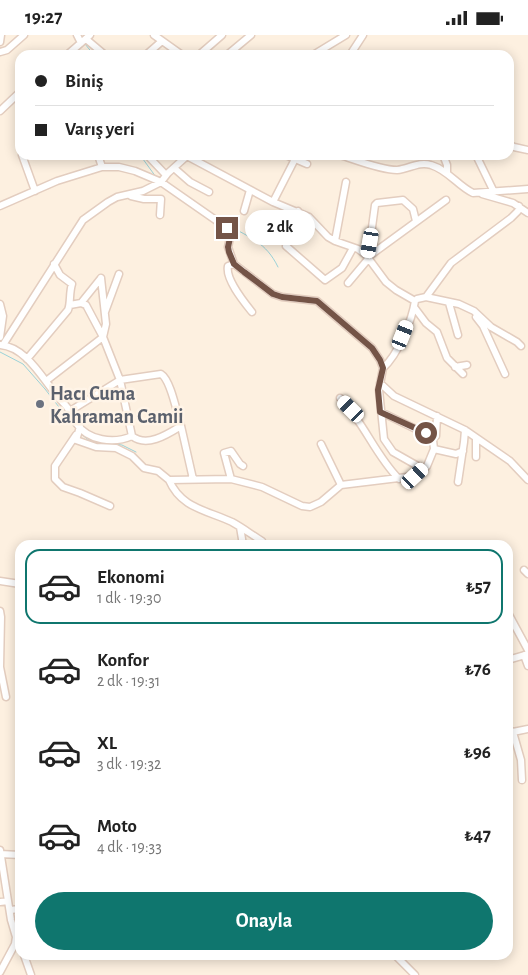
<!DOCTYPE html>
<html lang="tr">
<head>
<meta charset="utf-8">
<style>
  :root { --surface:#fff; --page:#f2f2f2; --text:#222; --muted:#767676; --line:#e0e0e0; --accent:#0f766e }
  body { margin:0; font-family:"Alegreya Sans",sans-serif; background:var(--page); color:var(--text); height:100vh; display:flex; flex-direction:column; font-size:19px; white-space:nowrap }
  * { box-sizing:border-box; margin:0 }
  p { font-size:16px; color:var(--muted) }
  .icon { flex:none; width:28px; height:28px; fill:none; stroke:currentColor; stroke-width:2; stroke-linecap:round; stroke-linejoin:round }
  .map { position:relative; flex:1; overflow:hidden }
  .drawer { position:absolute; left:15px; top:505px; width:498px; height:420px; display:flex; flex-direction:column; background:var(--surface); border-radius:15px; box-shadow:0 2px 12px #0003 }
  .drawer>* { flex:none }
  .hud { position:absolute; left:15px; top:15px; width:499px; height:110px; border-radius:15px; box-shadow:0 2px 12px #0003; display:grid; align-content:center; height:110px; padding:0 20px; background:var(--surface) }
  .end { position:absolute; width:22px; height:22px; margin:-11px; border:6px solid #745447; background:#fff; box-shadow:0 0 0 2px #fff }
  .from { border-radius:50% }
  .bubble { position:absolute; height:35px; border-radius:18px; background:var(--surface); box-shadow:0 2px 12px #0003; font-size:16px; font-weight:600; line-height:35px; text-align:center }
  .car { position:absolute; width:15px; height:30px; margin:-15px -8px; border-radius:6px; box-shadow:0 0 4px 1px #0007; background:linear-gradient(#fff 24%,#345 0 40%,#fff 0 76%,#345 0 86%,#fff 0) }
  .hud b { display:flex; align-items:center; gap:18px; height:48px; font-size:19px }
  .hud b+b { border-top:1px solid var(--line) }
  .hud i { width:12px; height:12px; background:var(--text) }
  ul { padding:9px 0 0; list-style:none }
  li { display:flex; align-items:center; gap:15px; height:75px; margin:0 10px 8px; padding:0 10px; border:2px solid transparent; border-radius:15px }
  li div { flex:1 }
  li b { display:block; font-size:19px }
  li em { font-style:normal; font-weight:600 }
  li.selected { border-color:var(--accent) }
  li>.icon { width:45px; height:45px; stroke-width:1.5 }
  .action { display:flex; gap:10px; margin-top:auto; padding:10px 20px }
  .action a { flex:1; height:58px; border-radius:30px; background:var(--accent); color:#fff; font-size:20px; font-weight:600; line-height:58px; text-align:center }
  .status { display:flex; justify-content:space-between; align-items:center; height:35px; padding:0 25px; background:var(--surface); direction:ltr }
  .status svg { height:14px; fill:currentColor }
  .map>svg:first-child { display:block }
  .lines { fill:none; stroke-linecap:round; stroke-linejoin:round }
  .stream { stroke:#9bd2d8; stroke-width:1 }
  .minor-casing { stroke:#e3cdbf; stroke-width:9 }
  .minor { stroke:#fff; stroke-width:6 }
  .route { stroke:#745447; stroke-width:6 }
  .worship-dot { fill:#6b7280; stroke:#fff4e7; stroke-width:2 }
  .labels { text-anchor:middle; stroke-width:5; stroke-linejoin:round; paint-order:stroke }
  .worship-label { font-size:20px; font-weight:bold; fill:#5b616d; stroke:#fff4e7; text-anchor:start }
</style>
</head>
<body>
<div class="status"><b>19:27</b><svg viewBox="0 0 49 12"><path d="M0 12V9h3v3zM5 12V6h3v6zM10 12V3h3v9zM15 12V0h3v12zM26 1h20v11H26zM47 4h2v5h-2z"/></svg></div>
<div class="map">
<svg width="528" height="940" viewBox="0 0 528 940">
  <rect width="100%" height="100%" fill="#fdf0e0"/>
  <g class="lines">
    <path class="stream" d="M85,9L94,20
      M140,120L156,142
      M228,190C250,203 266,207 278,232
      M0,317L23,329L45,354L76,394
      M81,399L90,406L122,410L136,417"/>
    <g class="minor-casing">
      <path id="minor" d="M77,0L81,8
        M154,0L182,20
        M86,4L105,20
        M0,7L1,0
        M0,17L7,15L24,0
        M67,20L90,0
        M146,20L162,6
        M199,20L222,0
        M227,20L251,0
        M313,20L346,0
        M350,20L363,0
        M0,76L20,57
        M509,109L514,112L528,115
        M22,120L35,156
        M147,120L166,140
        M286,120L307,129
        M340,120C356,125 380,135 397,135C409,134 419,126 431,130C448,135 458,151 473,158L528,154
        M443,120L447,130V137
        M476,120L494,157
        M187,121L273,167L309,182L328,202L335,206L358,214L366,220L386,247L396,255L415,266C412,285 398,320 383,333
        M102,132H119L135,136L161,147L227,193L230,203L228,212L234,229L273,259L282,262L317,266L372,313L380,325L383,333L379,355L384,404L393,417L423,434
        M174,133L190,147L209,157
        M482,159L513,168L528,178
        M131,161L144,164H161L160,180
        M273,167L295,124
        M0,171L57,146L102,132L98,120
        M244,176L250,155
        M298,176L294,195L286,211L325,245L342,233L353,213
        M416,186L413,174L403,165L377,168L375,170L368,222L446,165
        M335,206L346,147
        M234,229L228,231C225,244 244,267 252,277
        M348,248L369,223
        M426,262L451,228L511,183L518,176L519,171
        M415,266L417,264L426,262L459,269L474,276L491,292L517,307L521,311
        M81,268L101,243
        M449,268L458,300
        M0,269L3,281L0,302
        M70,270L81,268L86,270L103,302L120,345L132,401
        M414,272L426,288L437,297L447,323L463,339
        M105,277L119,239
        M476,282L483,291L505,339
        M0,310C27,312 43,345 59,363C62,367 66,370 69,375C73,379 73,384 76,388C88,406 114,409 132,401C147,413 168,399 181,391C177,379 171,345 161,339L120,345L70,376
        M3,310L83,185L108,167L117,162L143,156L161,147L168,138L188,120
        M27,324L68,275C71,268 69,258 72,249L60,240L54,229
        M455,332L467,330
        M46,346L103,302L106,289L101,243
        M380,348L394,361L465,395L510,426L528,445
        M340,363C364,387 375,420 399,444
        M181,391L193,444
        M80,392L76,405L96,412L116,413L132,421L144,433L158,436L169,445L231,444L262,452L302,471L310,472L321,467L341,450L415,441L427,431L434,414L433,405L430,401L381,377
        M76,400L55,431V444L63,452L80,458L110,471
        M476,403V422
        M432,404L436,401L437,381
        M321,409L341,450
        M434,414L456,419L463,416
        M231,444L224,418L231,416L240,429L243,431
        M169,445C181,473 206,475 232,487C243,493 252,500 262,506
        M458,447L464,407L465,395
        M240,492L243,510
        M524,535L528,539
        M0,546L20,549
        M0,576L1,582L0,632L6,662
        M508,578L528,615
        M524,620L528,631
        M508,625L528,619
        M508,694L513,697L521,725L522,745
        M513,697L528,694
        M0,815L11,885L16,902L15,909L0,937
        M0,819L20,820
        M0,867L8,866
        M10,875L20,874
        M24,920L31,940
        M395,920L415,940"/>
    </g>
    <use href="#minor" class="minor"/>
  </g>
  <g class="lines">
    <path class="route" d="M227,193L230,203L228,212L229,217L234,229L244,237L273,259L282,262L317,266L372,313L380,325L383,333L378,355L380,377L426,398"/>
  </g>
  <circle class="worship-dot" cx="40" cy="369" r="5"/>
  <g class="labels">
    <g class="worship-label">
      <text x="50" y="365">Hacı Cuma<tspan x="50" dy="23">Kahraman Camii</tspan></text>
    </g>
  </g>
</svg>
<i class="end from" style="left:426px;top:398px"></i>
<i class="end" style="left:227px;top:193px"></i>
<div class="bubble" style="left:245px;top:175px;width:70px">2 dk</div>
<i class="car" style="left:370px;top:208px;rotate:190deg"></i>
<i class="car" style="left:403px;top:300px;rotate:22deg"></i>
<i class="car" style="left:351px;top:374px;rotate:315deg"></i>
<i class="car" style="left:415px;top:441px;rotate:47deg"></i>
<div class="hud">
<b><i class="from"></i>Biniş</b>
<b><i></i>Varış yeri</b>
</div>
<section class="drawer">
<ul>
<li class="selected"><svg class="icon" aria-label="car" viewBox="0 0 24 24"><path d="M5 17H2v-5l4-1 3-4h7l3 4 3 1v5h-3M9 17h6M6 11h13"/><circle cx="7" cy="17" r="2"/><circle cx="17" cy="17" r="2"/></svg><div><b>Ekonomi</b><p>1 dk · 19:30</p></div><em>₺57</em></li>
<li><svg class="icon" aria-label="car" viewBox="0 0 24 24"><path d="M5 17H2v-5l4-1 3-4h7l3 4 3 1v5h-3M9 17h6M6 11h13"/><circle cx="7" cy="17" r="2"/><circle cx="17" cy="17" r="2"/></svg><div><b>Konfor</b><p>2 dk · 19:31</p></div><em>₺76</em></li>
<li><svg class="icon" aria-label="car" viewBox="0 0 24 24"><path d="M5 17H2v-5l4-1 3-4h7l3 4 3 1v5h-3M9 17h6M6 11h13"/><circle cx="7" cy="17" r="2"/><circle cx="17" cy="17" r="2"/></svg><div><b>XL</b><p>3 dk · 19:32</p></div><em>₺96</em></li>
<li><svg class="icon" aria-label="car" viewBox="0 0 24 24"><path d="M5 17H2v-5l4-1 3-4h7l3 4 3 1v5h-3M9 17h6M6 11h13"/><circle cx="7" cy="17" r="2"/><circle cx="17" cy="17" r="2"/></svg><div><b>Moto</b><p>4 dk · 19:33</p></div><em>₺47</em></li>
</ul>
<div class="action"><a>Onayla</a></div>
</section>
</div>
</body>
</html>
